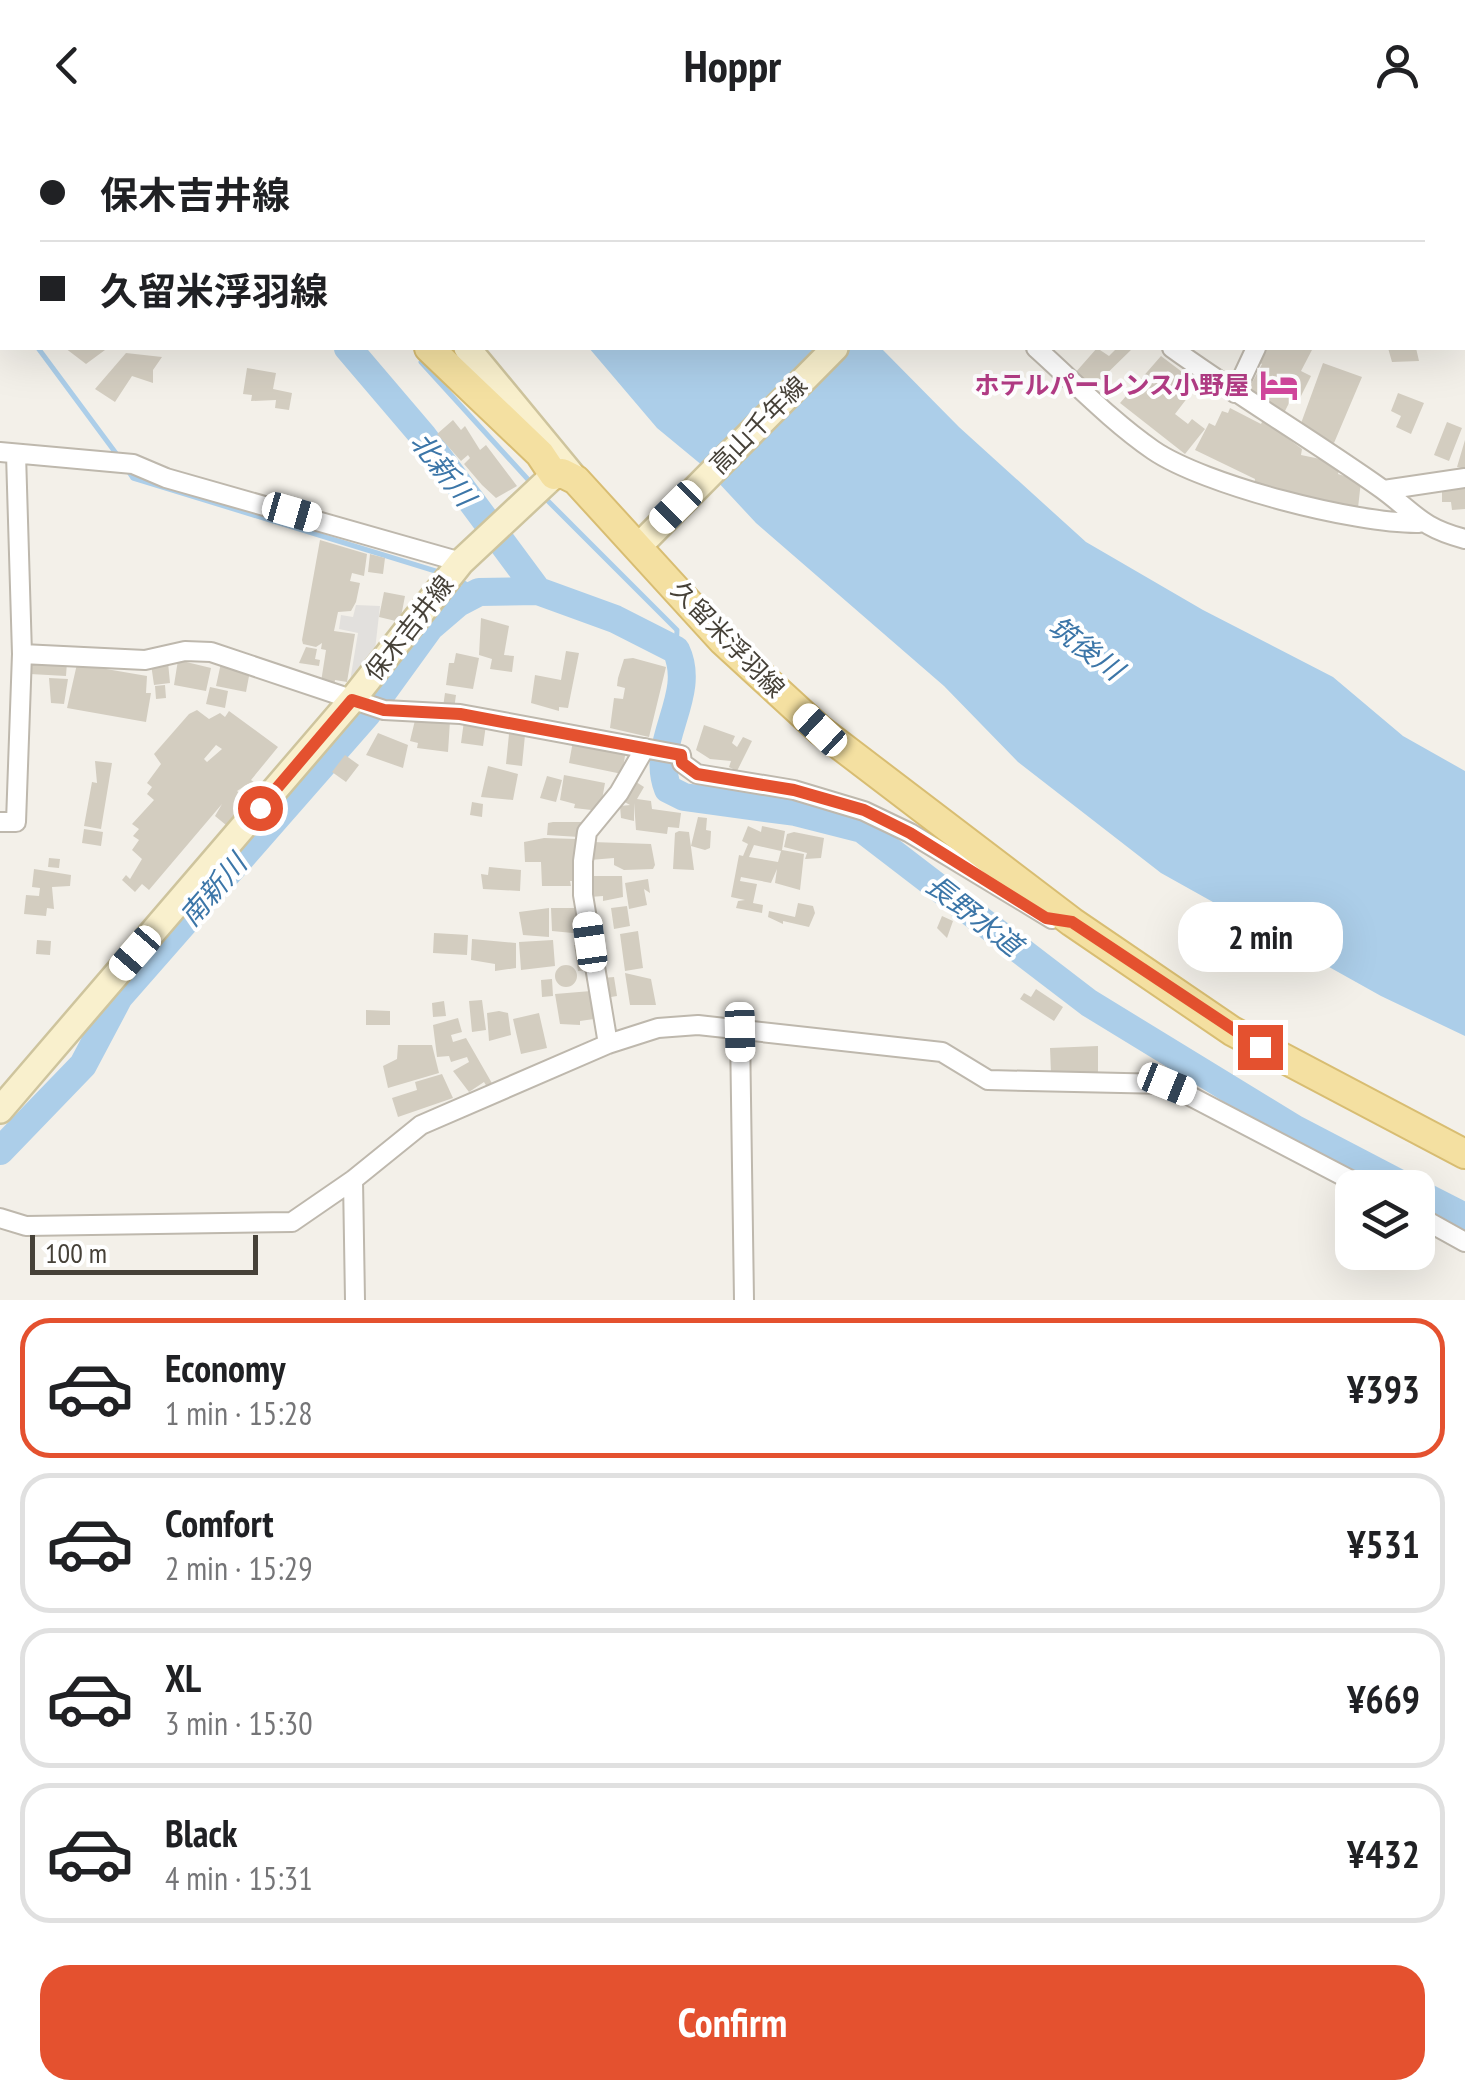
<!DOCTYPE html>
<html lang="en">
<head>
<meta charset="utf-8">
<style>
  :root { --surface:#fff; --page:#f2f2f2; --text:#202124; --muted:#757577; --line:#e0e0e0; --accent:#e4512f }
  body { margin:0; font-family:"PT Sans Narrow","Noto Sans JP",sans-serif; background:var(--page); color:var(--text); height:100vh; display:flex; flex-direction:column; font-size:38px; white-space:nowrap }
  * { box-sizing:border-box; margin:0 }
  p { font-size:32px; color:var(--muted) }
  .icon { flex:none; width:55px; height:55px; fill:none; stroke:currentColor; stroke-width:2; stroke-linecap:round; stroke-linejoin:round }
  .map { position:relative; height:1170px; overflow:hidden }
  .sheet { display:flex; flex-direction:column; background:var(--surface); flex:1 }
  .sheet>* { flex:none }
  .hud { position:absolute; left:0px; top:0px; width:1465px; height:220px; box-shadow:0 10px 40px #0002; display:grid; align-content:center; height:220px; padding:0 40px; background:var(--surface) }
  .fabs { position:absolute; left:1335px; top:1040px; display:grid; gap:20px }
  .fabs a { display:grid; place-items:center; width:100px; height:100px; border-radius:20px; background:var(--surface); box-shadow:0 10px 40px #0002; font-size:50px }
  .scale { position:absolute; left:30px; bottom:25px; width:228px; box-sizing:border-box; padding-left:10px; border:5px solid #464138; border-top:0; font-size:28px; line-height:35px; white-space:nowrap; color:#464138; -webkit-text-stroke:8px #fff; paint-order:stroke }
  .end { position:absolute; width:45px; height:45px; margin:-22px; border:12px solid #e4512f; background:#fff; box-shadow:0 0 0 5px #fff }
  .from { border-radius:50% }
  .bubble { position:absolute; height:70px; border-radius:30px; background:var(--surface); box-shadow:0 10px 40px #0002; font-size:32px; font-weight:600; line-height:70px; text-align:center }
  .car { position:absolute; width:30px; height:60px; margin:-30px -15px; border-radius:12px; box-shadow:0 0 8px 2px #0007; background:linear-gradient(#fff 24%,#345 0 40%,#fff 0 76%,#345 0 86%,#fff 0) }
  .hud b { display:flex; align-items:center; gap:35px; height:95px; font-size:38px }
  .hud b+b { border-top:2px solid var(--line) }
  .hud i { width:25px; height:25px; background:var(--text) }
  ul { padding:18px 0 0; list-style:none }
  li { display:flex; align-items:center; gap:30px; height:140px; margin:0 20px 15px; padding:0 20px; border:5px solid var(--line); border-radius:30px }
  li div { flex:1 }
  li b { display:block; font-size:38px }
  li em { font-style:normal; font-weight:600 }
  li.selected { border-color:var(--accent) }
  li>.icon { width:90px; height:90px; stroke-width:1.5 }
  .button { display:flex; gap:20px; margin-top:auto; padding:20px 40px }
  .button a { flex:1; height:115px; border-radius:30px; background:var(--accent); color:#fff; font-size:40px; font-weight:600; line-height:115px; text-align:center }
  header { display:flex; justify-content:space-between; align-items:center; height:130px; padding:0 40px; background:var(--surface); font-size:45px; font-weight:600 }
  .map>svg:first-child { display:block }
  .parking { fill:#e2e0dd }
  .water { fill:#accee9 }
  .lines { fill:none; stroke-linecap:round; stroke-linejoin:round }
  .stream { stroke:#accee9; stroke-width:5 }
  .river { stroke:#accee9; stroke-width:28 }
  .building { fill:#d3cdc0; fill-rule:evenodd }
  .street-casing { stroke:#beb8ad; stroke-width:22 }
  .secondary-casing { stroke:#cec49d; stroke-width:30 }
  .primary-casing { stroke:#d8bd72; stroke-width:32 }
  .street { stroke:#fff; stroke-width:18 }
  .secondary { stroke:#f9f0cd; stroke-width:25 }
  .primary { stroke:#f4e0a1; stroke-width:28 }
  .route { stroke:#e4512f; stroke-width:12 }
  .labels { text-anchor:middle; stroke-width:8; stroke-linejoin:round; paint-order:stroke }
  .hotel-label { font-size:25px; font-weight:bold; fill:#b23c85; stroke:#fff; text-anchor:end }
  .street-label { font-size:25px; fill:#464138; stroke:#fff }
  .water-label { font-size:28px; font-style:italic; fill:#3c76a8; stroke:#fff }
</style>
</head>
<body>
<header><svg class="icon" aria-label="back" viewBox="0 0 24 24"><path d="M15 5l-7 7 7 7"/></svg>Hoppr<svg class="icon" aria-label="person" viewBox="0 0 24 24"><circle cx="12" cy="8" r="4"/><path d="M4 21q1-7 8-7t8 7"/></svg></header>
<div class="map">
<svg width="1465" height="1170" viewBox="0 0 1465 1170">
  <rect width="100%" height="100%" fill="#f3f0e9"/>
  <path class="parking" d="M356,475L380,476L375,520L350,551L358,503L339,499L341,485L353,487Z"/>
  <path class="water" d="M460,0H723L724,2H461Z
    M589,218H881L959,297L1086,412L1203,480L1333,547L1403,606L1465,641V906L1381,866L1161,743L1018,632L944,556L756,393L703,336L657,298Z"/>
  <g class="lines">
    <path class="stream" d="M0,165L2,168
      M38,218L118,326
      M421,232L534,356
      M127,339L133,348L442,443
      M545,368L677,500L676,520
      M457,449L479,462"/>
    <path class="river" d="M0,14L2,15
      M348,218L423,306L538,461
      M0,1021L83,935L119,867L367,584L430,497L458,473L479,462L538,461L615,489L676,520C698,566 649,612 668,659L684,667L795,682L862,699L1089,873L1295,999L1408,1058
      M1418,1063L1465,1087"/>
  </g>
  <path class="building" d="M65,218H104L105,220L86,234Z
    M1097,218L1109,226L1117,218H1133L1091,259L1075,243Z
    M1262,218H1313L1301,241L1311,246L1297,274L1290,271L1284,283L1246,264L1262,234L1255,231Z
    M1388,218H1416L1419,231L1392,232Z
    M126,223L162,227L153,240V253L132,246L115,272L95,259Z
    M1161,226L1198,254L1175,284L1188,294L1192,289L1205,299L1185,324L1120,273Z
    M1323,233L1362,247L1334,313L1300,296Z
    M247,238L276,243L273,259L292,263L289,280L275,278L276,270L251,271L252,265L243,264Z
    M1398,263L1424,273L1411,304L1396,297L1401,286L1391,281Z
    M1230,278L1261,294L1263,290L1302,319L1301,325L1330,331L1340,337L1338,344L1361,351L1358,378L1254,356L1255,349L1195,320L1209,293L1215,296L1222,281L1228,283Z
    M453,290L461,300L465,296L480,320L486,315L517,356L496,368L482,355L464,334L470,328L468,325L461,331L437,304Z
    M1447,292L1462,298L1449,331L1434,325Z
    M1465,310V339L1457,337Z
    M1465,357V379L1452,380L1451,372H1442V358Z
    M320,410L367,424L364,446L352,443L350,451L360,453L356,472L351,481L338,482L334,501L355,504L347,552L335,550L334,557L321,552L326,520L321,519L322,513L316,517L303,514L302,510Z
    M370,424L385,428L383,444L368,442Z
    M384,462L405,466L400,492L379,487Z
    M481,488L509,496L504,525L514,526L512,542L490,539L492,529L479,525Z
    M306,517L317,519L315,529L320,530L319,536L299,533Z
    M566,521L579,523L568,578L559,577V581L531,573L535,545L561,550Z
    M456,523L479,528L473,559L446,555L449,533H454Z
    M633,528L666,537L649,607L610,598L614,568L623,569L625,558L617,556L618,548L624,529Z
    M32,530L67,532L66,546L30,544Z
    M178,530L211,538L206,561L174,555Z
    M168,532L170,553L154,555L151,534Z
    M221,533L250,541L246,562L216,556Z
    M77,534L147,546L146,563H151L146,592L67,578Z
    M49,548L68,549L64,574L51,573Z
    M165,555L166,568L156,569L155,556Z
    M210,557L228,561L225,578L206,574Z
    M445,563L456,565L454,579L443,577Z
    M197,580L209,589L220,583L225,587L229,581L278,617L251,650L259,656L252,664L248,654L237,661L247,669L226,695L215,686L222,674L149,760L142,754L135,762L122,750L126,745L130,749L142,729L132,720L139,710L133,706L139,699L132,694L154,670L147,664L152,657L147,653L161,634L154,624L189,584ZM216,615L222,619L207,632L204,629Z
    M416,586L450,591L448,622L417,618L418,613L410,611Z
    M464,591L486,595L483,616L461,613Z
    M704,595L735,606L732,613L737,617L743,607L752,611L737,641L729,637L731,631L710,629L696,620Z
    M378,603L408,615L403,638L366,625Z
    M509,604L525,605L522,636L506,634Z
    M573,611L626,620L622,644L569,633Z
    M345,625L359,635L346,652L332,642Z
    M95,631L112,633L101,699L84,696L92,652L97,653Z
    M488,636L518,644L513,670L481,667Z
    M564,645L605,653L600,681L574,678L575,674L560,670Z
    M547,646L562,650L556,672L540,668Z
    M633,650L644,657L637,669L651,671L652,679L681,683L679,698L668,697L667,704L636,700L634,673V691L621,688L620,676L630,675L621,670Z
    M472,672L483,674L482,687L470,685Z
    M698,687L707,688L706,700L711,701L710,718L705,720L691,716Z
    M553,692H583L579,707L547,705L548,693Z
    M748,696L761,702L762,696L785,701L782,720L804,724L800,760L775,753L777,739L771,753L741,747L740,751L757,754L753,773L763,775L762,783L736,778L738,771L745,770L731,767L739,725L743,726L748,714L742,711ZM754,715L781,721L778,732L749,727Z
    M84,699L103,702L101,716L82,713Z
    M679,701L689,702L694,740L673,739L675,703Z
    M794,702L824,708L821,728L805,729L807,723L784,717L787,704Z
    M544,708L577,709L576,751H570L571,756H542L541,732H525L524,712Z
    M592,712L651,714L655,735L653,739L624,740L614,735V728L590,730Z
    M49,728L60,729L59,738L48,737Z
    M489,737L521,740L520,761L483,759L481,744L488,745Z
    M34,739L71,745L70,756L52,757L54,779L47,778L46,786L24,784L26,765L39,766L40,758L32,757Z
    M589,746H622L623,767L603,771V766L590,767Z
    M648,749L650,763L644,759L647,775L629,779L625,753Z
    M798,773L813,776L815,783L809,797L783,791V794L768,787L769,781L795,787Z
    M627,776L630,796L614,799L611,778Z
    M549,778V807L523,805L519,782Z
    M551,778H579L583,804L552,801Z
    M942,786L953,791L947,808L937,798Z
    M638,801L643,838L625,841L620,804Z
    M434,803L468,805L467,825L433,823Z
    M472,809L516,813V838L495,841V834L471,830Z
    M37,810L51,811L50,825L36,824Z
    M553,810L555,836L521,840L519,812Z
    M584,814L588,840L578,841L574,815Z
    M555 846a11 11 0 1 1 22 0a11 11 0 1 1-22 0Z
    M625,843L651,849L656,875H630Z
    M614,847L617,866L605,868L602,848Z
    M552,849L553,866L542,867L541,850Z
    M1036,859L1063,877L1054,891L1020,869L1024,863L1031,867Z
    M591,861L594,889L580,891V895L560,894L555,864Z
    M482,870L486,900L472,902L469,871Z
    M444,871L446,886L433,887L432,873Z
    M366,880L390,881V895H366Z
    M499,881L508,883L511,905L489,911L487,883Z
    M539,883L547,918L521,924L513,889Z
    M458,888L462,902L451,905L453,912L466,908L493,955L487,957L484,952L469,962L453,941L469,932L467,927L451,932L449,926L437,927L433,895Z
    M398,915H432L439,943L388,958L383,936L397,929Z
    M1098,916V942L1051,943L1050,918Z
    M442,944L453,968L398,987L392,968L417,960L415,952Z"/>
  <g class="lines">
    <g class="street-casing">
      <path id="street" d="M283,0L286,2
        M1384,0L1387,2
        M1356,2L1357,0
        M1462,59L1465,61
        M1036,218C1074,252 1111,291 1153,320C1204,355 1356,394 1419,393
        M1172,218C1240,267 1313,310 1382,359C1416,384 1420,397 1465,409
        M1235,263L1256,218
        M0,322L133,334L166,348L461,432
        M1384,360L1465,348
        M22,524L145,530L185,521L211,522L384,580L460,584L681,625L682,633L697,644L794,660L864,681L910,703L1052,789
        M0,692H16L22,524L16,324
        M740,902L744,1170
        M608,914L583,765V731L587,702L619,663L645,618
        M353,1050L355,1170
        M1418,1086L1465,1112
        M0,1088L26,1096L292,1092L353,1050L421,995L608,914L658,898L698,895L942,922L988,950L1167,954L1366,1058"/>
    </g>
    <g class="secondary-casing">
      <path id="secondary" d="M324,0L326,2
        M977,0L978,2
        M1057,2L1060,0
        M1138,2V0
        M467,218L576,350
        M640,415L835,218
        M0,980L352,570L461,432L554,345"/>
    </g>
    <g class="primary-casing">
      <path id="primary" d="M8,0L14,2
        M429,218L540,324L554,345L562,343L576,350L723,511L820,600L1072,792L1232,901L1465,1024"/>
    </g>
    <use href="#street" class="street"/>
    <use href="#secondary" class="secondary"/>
    <use href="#primary" class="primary"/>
  </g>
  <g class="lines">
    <path class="route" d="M260,678L352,570L384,580L460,584L681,625L682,633L697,644L794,660L864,680L910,703L1046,788L1072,792L1260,917"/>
  </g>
  <defs>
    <g id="hotel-bare" transform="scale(3)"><path d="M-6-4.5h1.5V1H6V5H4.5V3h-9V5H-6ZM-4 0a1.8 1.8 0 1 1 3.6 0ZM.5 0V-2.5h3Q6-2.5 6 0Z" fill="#d1479c" stroke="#fff" stroke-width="2.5" paint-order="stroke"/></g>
  </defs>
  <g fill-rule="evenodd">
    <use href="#hotel-bare" x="1279" y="255"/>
  </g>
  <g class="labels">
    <g class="hotel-label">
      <text x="1249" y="264">ホテルパーレンス小野屋</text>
    </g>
    <g class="street-label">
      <text transform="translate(758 295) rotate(-45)" y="9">高山千年線</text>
      <text transform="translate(409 498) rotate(-52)" y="9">保木吉井線</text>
      <text transform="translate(728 509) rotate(46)" y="9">久留米浮羽線</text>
    </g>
    <g class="water-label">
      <text transform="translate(443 339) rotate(52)" y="10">北新川</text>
      <text transform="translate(1086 518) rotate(37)" y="10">筑後川</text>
      <text transform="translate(213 760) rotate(-49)" y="10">南新川</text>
      <text transform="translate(974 785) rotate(38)" y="10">長野水道</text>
    </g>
  </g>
</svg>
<div class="fabs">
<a><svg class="icon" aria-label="layers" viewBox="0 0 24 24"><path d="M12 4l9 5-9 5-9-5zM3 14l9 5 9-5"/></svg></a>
</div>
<div class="scale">100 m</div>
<i class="end from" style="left:260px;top:678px"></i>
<i class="end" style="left:1260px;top:917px"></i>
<div class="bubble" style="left:1178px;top:772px;width:165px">2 min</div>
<i class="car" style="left:676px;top:377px;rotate:225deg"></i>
<i class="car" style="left:292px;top:382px;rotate:106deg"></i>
<i class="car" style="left:820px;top:600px;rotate:313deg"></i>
<i class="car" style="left:590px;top:812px;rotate:352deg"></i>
<i class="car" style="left:135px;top:823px;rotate:221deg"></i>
<i class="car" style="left:740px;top:902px;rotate:179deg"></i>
<i class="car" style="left:1167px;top:954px;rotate:112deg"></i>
<div class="hud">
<b><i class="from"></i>保木吉井線</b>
<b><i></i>久留米浮羽線</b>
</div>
</div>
<section class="sheet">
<ul>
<li class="selected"><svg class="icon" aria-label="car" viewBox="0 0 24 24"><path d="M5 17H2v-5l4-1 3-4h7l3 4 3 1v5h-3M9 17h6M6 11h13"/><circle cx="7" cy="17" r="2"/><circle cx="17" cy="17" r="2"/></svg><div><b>Economy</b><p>1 min · 15:28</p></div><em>¥393</em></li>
<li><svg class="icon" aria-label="car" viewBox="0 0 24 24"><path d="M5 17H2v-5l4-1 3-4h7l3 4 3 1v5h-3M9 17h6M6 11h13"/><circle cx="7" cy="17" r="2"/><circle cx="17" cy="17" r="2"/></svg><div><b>Comfort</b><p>2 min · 15:29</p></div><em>¥531</em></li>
<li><svg class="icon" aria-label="car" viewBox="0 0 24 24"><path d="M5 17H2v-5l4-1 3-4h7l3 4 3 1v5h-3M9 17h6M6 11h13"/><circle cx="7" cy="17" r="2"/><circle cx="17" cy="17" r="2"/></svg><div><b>XL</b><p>3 min · 15:30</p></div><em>¥669</em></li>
<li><svg class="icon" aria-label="car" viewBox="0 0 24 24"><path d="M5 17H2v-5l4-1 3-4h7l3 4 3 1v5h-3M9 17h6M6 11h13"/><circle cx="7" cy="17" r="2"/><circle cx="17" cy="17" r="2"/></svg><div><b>Black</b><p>4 min · 15:31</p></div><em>¥432</em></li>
</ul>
<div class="button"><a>Confirm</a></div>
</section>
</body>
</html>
